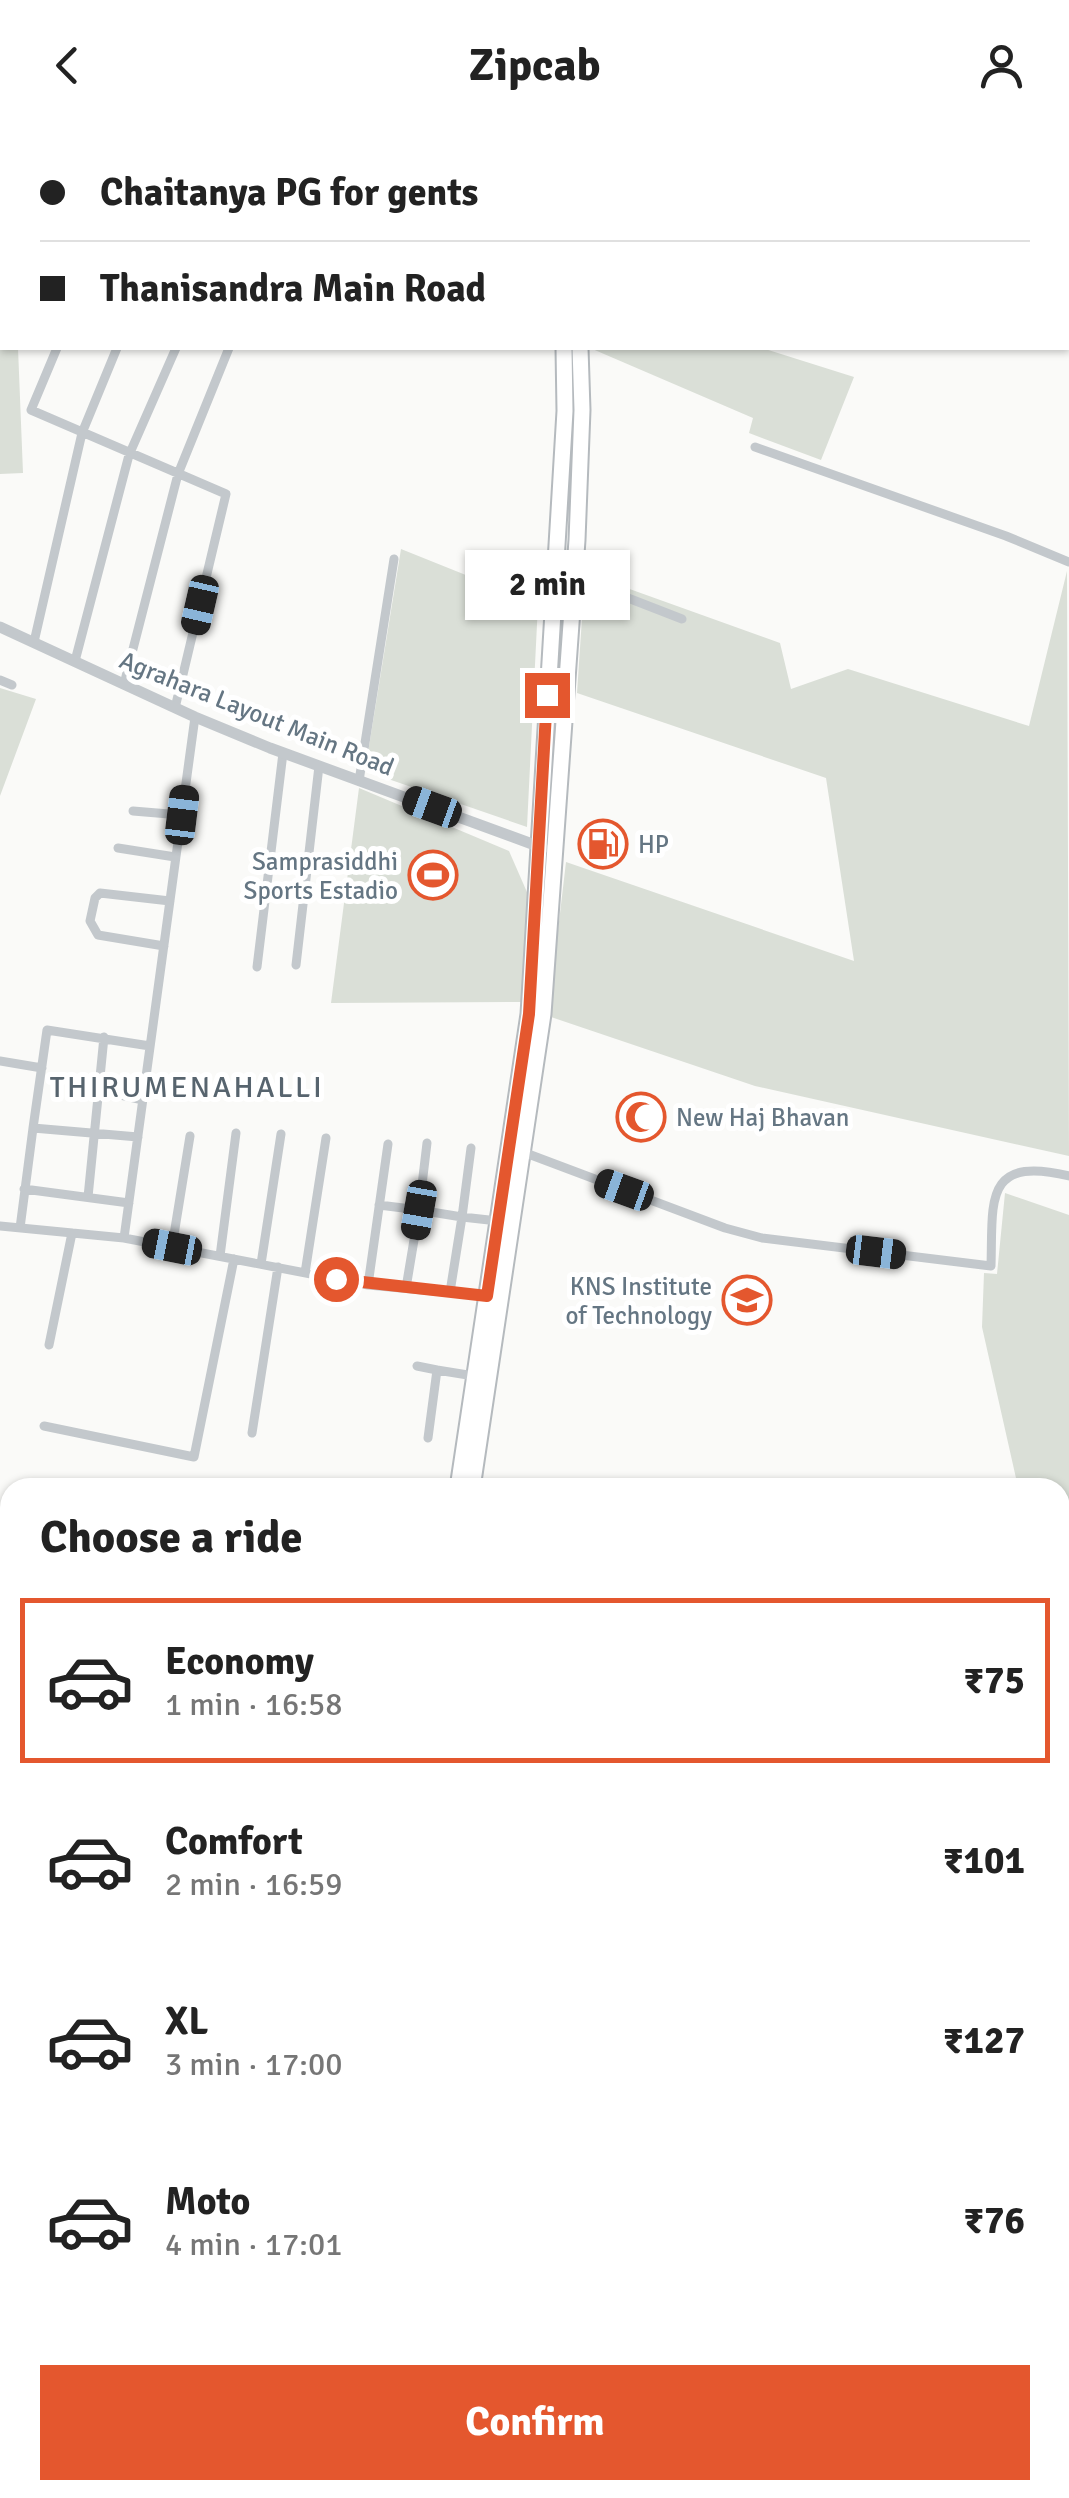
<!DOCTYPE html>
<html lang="en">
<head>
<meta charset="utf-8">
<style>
  :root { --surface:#fff; --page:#f6f6f6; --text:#222; --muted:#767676; --line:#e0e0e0; --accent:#e4572e }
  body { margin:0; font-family:Signika,sans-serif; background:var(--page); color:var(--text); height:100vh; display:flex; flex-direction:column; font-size:38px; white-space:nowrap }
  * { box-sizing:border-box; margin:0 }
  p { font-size:32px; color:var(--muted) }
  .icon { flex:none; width:55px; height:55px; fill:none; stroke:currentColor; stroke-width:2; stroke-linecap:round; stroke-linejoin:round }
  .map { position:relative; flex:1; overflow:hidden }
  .details { position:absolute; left:0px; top:1348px; width:1070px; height:1022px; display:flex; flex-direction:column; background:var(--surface); border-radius:30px 30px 0 0; box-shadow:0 2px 8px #0004 }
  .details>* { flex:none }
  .banner { position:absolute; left:0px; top:0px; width:1070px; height:220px; box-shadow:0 2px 8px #0004; display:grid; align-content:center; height:220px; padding:0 40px; background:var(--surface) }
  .end { position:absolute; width:45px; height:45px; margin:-22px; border:12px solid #e4572e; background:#fff; box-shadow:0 0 0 5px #fff }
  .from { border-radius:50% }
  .bubble { position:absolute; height:70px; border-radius:0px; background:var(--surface); box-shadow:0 2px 8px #0004; font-size:32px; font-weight:700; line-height:70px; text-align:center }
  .car { position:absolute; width:30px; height:60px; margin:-30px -15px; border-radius:12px; box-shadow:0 0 8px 2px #0007; background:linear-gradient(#222 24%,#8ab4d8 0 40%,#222 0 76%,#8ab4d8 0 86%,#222 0) }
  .banner b { display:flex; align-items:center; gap:35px; height:95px; font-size:38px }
  .banner b+b { border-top:2px solid var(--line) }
  .banner i { width:25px; height:25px; background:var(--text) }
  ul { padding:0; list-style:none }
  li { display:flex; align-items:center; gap:30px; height:165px; margin:0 20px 15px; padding:0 20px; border:5px solid transparent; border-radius:0px }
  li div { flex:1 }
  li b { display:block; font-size:38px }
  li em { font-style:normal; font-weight:700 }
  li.selected { border-color:var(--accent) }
  li>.icon { width:90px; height:90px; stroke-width:1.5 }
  h2 { padding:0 40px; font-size:45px; line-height:120px }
  .cta { display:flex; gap:20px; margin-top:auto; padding:20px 40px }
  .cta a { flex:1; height:115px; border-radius:0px; background:var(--accent); color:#fff; font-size:40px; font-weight:700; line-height:115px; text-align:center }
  header { display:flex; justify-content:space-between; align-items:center; height:130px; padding:0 40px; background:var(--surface); font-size:45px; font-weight:700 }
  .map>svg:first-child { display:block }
  .green { fill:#dadfd7 }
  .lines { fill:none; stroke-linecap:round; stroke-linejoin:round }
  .stream { stroke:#bbc7cb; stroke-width:2.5 }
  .primary-casing { stroke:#b5babe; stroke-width:19 }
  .minor { stroke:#c3c8cc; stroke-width:9 }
  .tertiary { stroke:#c3c8cc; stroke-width:11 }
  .primary { stroke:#fff; stroke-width:15 }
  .route { stroke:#e4572e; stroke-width:12 }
  .labels { text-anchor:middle; stroke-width:10; stroke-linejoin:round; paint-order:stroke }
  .street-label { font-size:25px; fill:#657683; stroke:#fff }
  .poi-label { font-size:25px; fill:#657683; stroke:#fff; text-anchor:start }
  .quarter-label { font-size:30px; letter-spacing:2.5px; fill:#57646e; stroke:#fff }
</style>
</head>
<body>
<header><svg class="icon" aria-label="back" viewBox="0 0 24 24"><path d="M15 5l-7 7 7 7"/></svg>Zipcab<svg class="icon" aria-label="person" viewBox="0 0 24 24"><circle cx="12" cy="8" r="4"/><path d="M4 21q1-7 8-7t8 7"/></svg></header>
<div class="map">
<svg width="1069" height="2368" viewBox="0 0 1069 2368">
  <rect width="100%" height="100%" fill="#fafaf8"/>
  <path class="green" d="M0,36L2,218H18L23,343L0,344Z
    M590,218H762L854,247L821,330L749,303L753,288Z
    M401,419L538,474L527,697L365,641Z
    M1067,441L1069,1026L755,956L548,886L566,732L854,831L826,648L577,563L585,443L780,513L791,559L848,539L1029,596Z
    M0,558L36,569L0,666Z
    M359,658L509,721L530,769L521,872L331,873Z
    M1005,1063L1069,1085V1787L1060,1786V1358L1018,1357L982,1197L984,1143L997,1144Z
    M938,2360H1020L1026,2368H937Z"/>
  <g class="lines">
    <path class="stream" d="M985,2360L990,2368"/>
    <g class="primary-casing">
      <path id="primary" d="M560,0V2
        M574,0V2
        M458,1358L529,884L565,281L564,218
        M472,1358L543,884L577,410L582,280L580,218
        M299,2368L301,2360
        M317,2368L318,2360"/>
    </g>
    <path class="minor" d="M7,2L8,0
      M102,2L103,0
      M152,2L154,0
      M207,2L208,0
      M316,2L317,0
      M364,2L365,0
      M428,2L429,0
      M1068,182H1069
      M57,218L31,280L226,364L175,578
      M755,317L1006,406L1069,432
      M574,447L682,489
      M34,512L82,303L117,218
      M75,531L129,325L176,218
      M0,550L12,555
      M124,554L178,344L229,218
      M359,651L394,429
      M133,681L181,685
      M118,718L175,727
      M164,816L98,805L90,791L95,768L100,763L170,771
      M296,835L319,636
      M257,837L283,623
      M0,931L42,938
      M98,960L143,970
      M138,1007L33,998L47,900L150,916
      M471,1018L462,1087L498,1091
      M523,1022L725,1098L762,1108L991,1136C993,1072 983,1025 1069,1046
      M24,1059L129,1073
      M88,1067L104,907
      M379,1075L419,1080L427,1013
      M0,1096L124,1108L195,587
      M20,1098L33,998
      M124,1108L368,1155L488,1166
      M172,1117L190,1006
      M220,1126L236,1003
      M261,1134L281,1004
      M305,1143L326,1008
      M368,1155L388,1014
      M406,1158L419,1080L462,1087L450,1162
      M49,1215L72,1103
      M417,1236L437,1240
      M44,1296L194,1327L234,1129
      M252,1303L278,1137
      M428,1308L437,1240L474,1246
      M0,2119L10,2111
      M1060,2217L1069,2221
      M1060,2230L1069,2234
      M1060,2285L1064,2282L1069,2284
      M1060,2336L1069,2348
      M650,2360V2368
      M720,2360V2368
      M789,2360L790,2368
      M838,2360L839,2368
      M894,2360L895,2368
      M1024,2360L1030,2368
      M9,2368L10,2352
      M85,2368V2360
      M1053,2368L1069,2356"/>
    <path class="tertiary" d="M0,497L195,587L270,618L543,718
      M0,1706H10
      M1060,2017L1063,2014L1069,2015
      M1060,2045L1069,2054"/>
    <use href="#primary" class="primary"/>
  </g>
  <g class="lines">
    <path class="route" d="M336,1149L487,1166L529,884L547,565"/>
  </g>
  <defs>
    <g id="fuel-ring" transform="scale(2.5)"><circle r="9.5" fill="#fff" stroke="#e4572e" stroke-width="1.5"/><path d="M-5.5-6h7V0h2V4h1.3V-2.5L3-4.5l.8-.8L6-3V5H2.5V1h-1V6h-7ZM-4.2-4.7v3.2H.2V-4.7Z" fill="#e4572e"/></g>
    <g id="stadium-ring" transform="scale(2.5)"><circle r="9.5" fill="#fff" stroke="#e4572e" stroke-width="1.5"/><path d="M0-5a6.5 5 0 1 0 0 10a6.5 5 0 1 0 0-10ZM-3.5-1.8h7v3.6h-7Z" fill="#e4572e"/></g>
    <g id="mosque-ring" transform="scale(2.5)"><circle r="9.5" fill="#fff" stroke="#e4572e" stroke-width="1.5"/><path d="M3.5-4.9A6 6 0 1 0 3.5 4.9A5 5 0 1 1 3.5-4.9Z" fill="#e4572e"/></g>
    <g id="university-ring" transform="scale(2.5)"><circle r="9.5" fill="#fff" stroke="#e4572e" stroke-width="1.5"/><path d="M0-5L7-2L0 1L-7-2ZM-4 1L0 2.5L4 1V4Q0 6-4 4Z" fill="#e4572e"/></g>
  </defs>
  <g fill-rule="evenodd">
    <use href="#fuel-ring" x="603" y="714"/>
    <use href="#stadium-ring" x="433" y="745"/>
    <use href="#mosque-ring" x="641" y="987"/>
    <use href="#university-ring" x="747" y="1170"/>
  </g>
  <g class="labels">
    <g class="street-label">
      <text transform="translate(257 583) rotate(22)" y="9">Agrahara Layout Main Road</text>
    </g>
    <g class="poi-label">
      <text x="638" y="723">HP</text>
      <text x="398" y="740" text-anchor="end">Samprasiddhi<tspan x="398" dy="29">Sports Estadio</tspan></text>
      <text x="676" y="996">New Haj Bhavan</text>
      <text x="712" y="1165" text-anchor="end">KNS Institute<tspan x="712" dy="29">of Technology</tspan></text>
    </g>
    <g class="quarter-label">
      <text x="187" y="967">THIRUMENAHALLI</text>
    </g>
  </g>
</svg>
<i class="end from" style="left:336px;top:1149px"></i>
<i class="end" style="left:547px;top:565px"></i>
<div class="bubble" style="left:465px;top:420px;width:165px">2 min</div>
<i class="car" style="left:200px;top:475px;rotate:193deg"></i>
<i class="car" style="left:432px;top:677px;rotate:290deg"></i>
<i class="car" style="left:182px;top:685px;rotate:7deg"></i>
<i class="car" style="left:624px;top:1060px;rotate:290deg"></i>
<i class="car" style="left:419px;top:1080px;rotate:190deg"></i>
<i class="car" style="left:172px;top:1117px;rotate:281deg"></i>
<i class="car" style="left:876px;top:1122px;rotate:97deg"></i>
<div class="banner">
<b><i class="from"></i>Chaitanya PG for gents</b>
<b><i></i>Thanisandra Main Road</b>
</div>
<section class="details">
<h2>Choose a ride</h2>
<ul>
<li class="selected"><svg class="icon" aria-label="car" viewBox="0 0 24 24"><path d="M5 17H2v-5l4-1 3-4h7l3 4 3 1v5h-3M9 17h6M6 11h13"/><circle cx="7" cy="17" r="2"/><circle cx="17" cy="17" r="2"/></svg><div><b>Economy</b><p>1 min · 16:58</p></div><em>₹75</em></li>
<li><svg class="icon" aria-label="car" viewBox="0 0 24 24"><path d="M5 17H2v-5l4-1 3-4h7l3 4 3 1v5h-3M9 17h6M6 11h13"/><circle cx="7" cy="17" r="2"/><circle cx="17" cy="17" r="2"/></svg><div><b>Comfort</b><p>2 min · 16:59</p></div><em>₹101</em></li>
<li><svg class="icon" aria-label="car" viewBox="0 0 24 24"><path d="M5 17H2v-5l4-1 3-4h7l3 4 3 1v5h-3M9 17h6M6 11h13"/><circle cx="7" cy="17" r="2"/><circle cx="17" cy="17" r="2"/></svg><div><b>XL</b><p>3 min · 17:00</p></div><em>₹127</em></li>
<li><svg class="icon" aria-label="car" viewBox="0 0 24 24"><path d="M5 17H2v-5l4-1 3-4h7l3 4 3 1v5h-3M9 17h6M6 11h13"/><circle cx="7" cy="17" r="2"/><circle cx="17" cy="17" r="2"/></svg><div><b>Moto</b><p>4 min · 17:01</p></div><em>₹76</em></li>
</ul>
<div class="cta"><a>Confirm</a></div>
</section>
</div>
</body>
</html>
